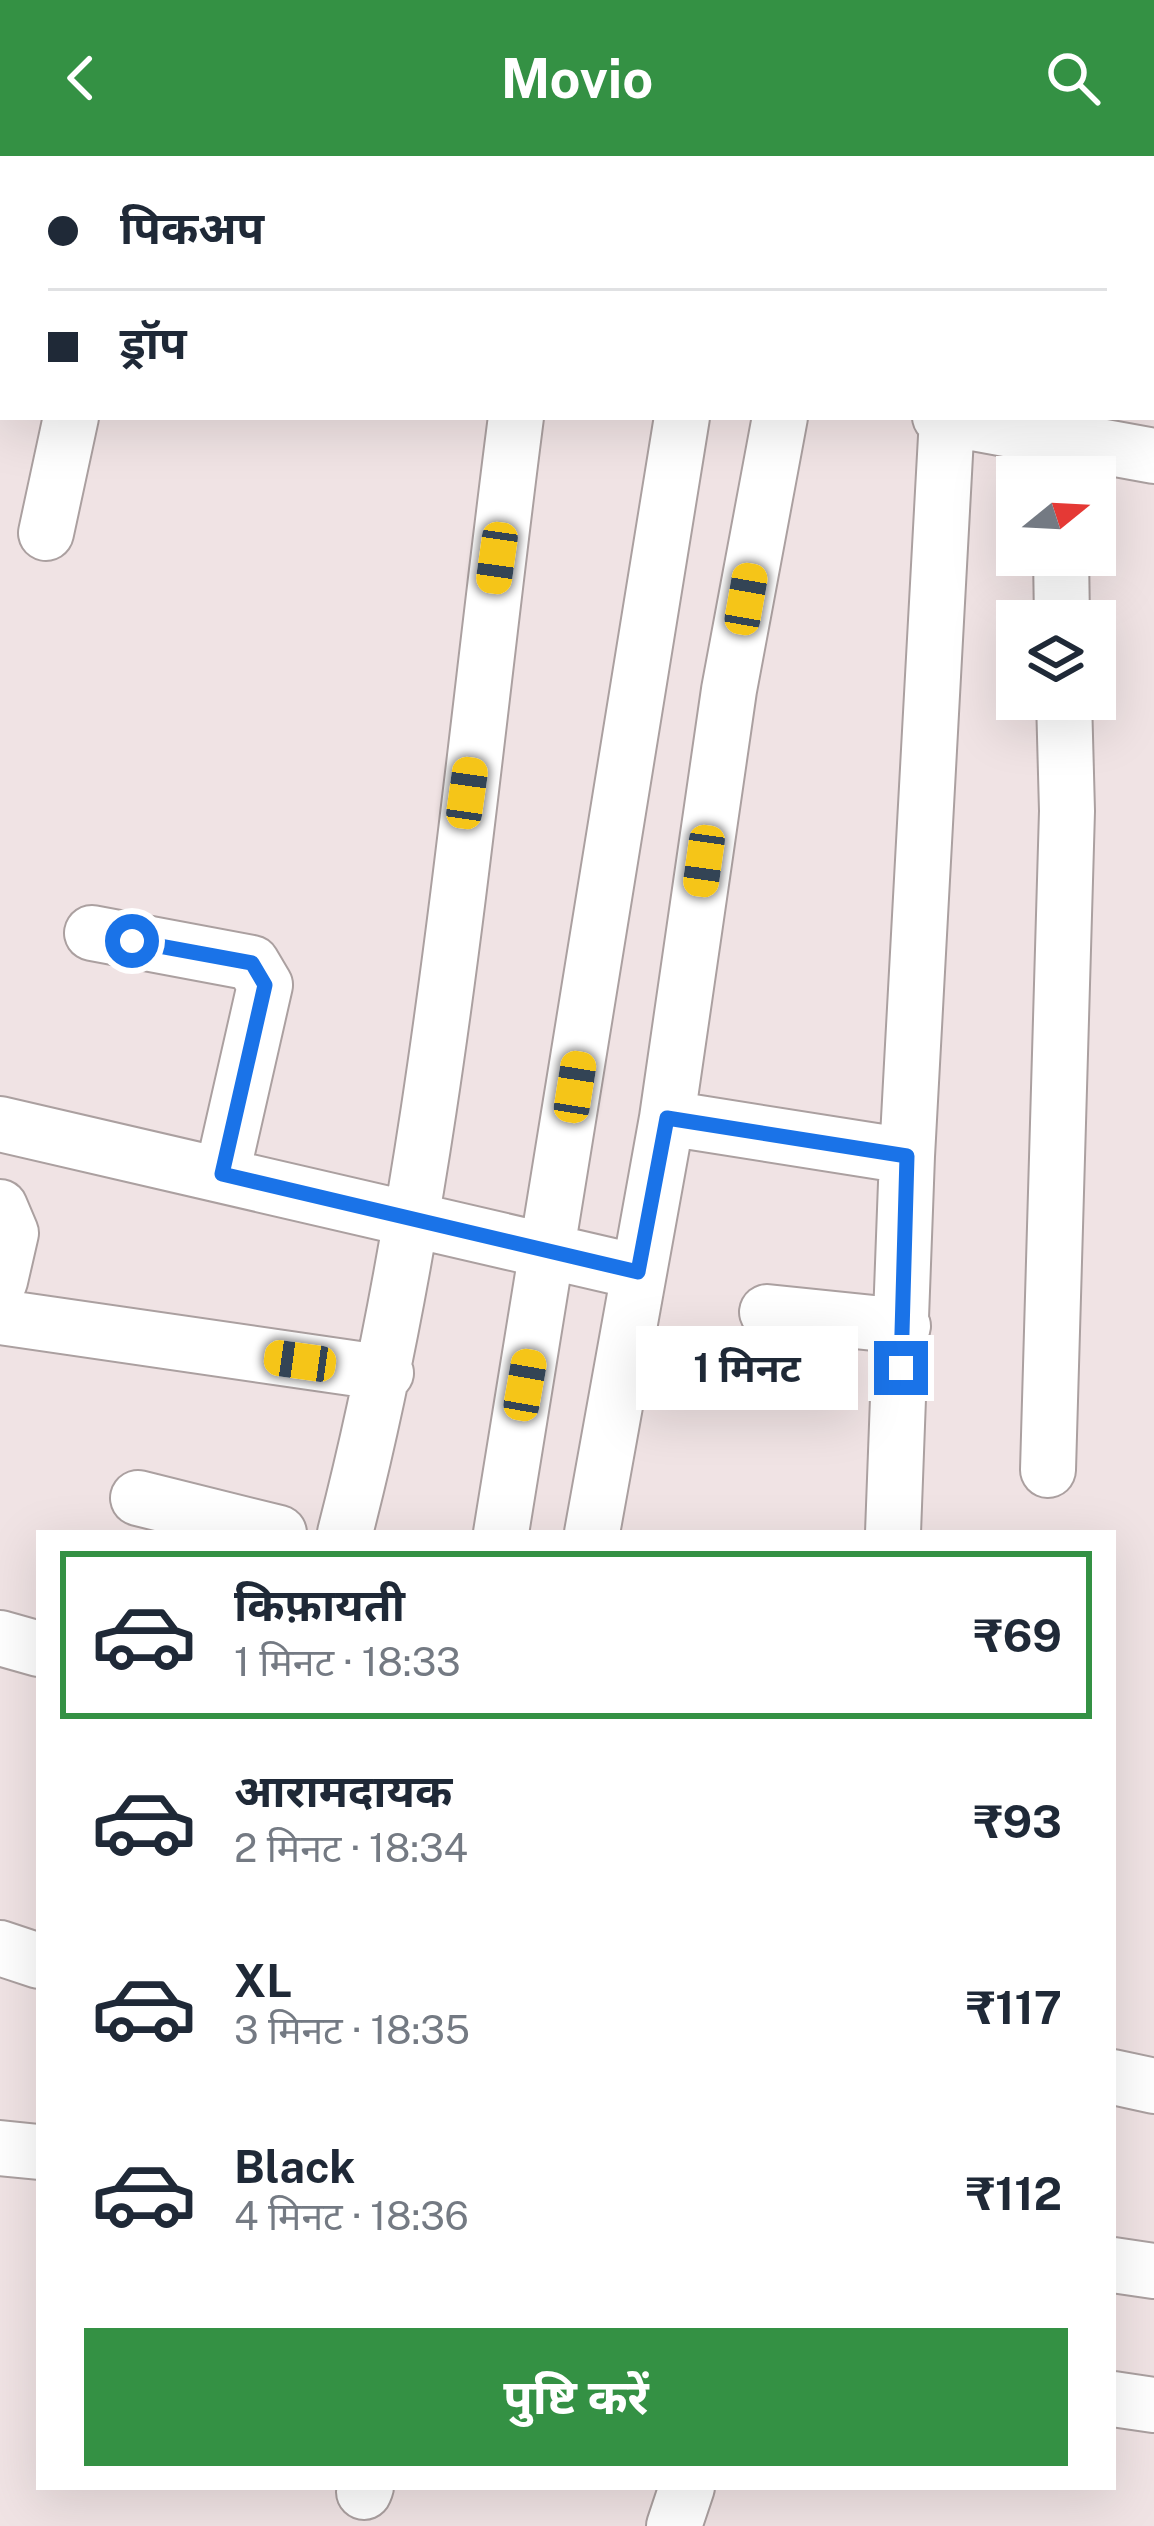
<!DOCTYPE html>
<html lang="hi">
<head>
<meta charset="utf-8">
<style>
  :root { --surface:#fff; --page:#f6f6f7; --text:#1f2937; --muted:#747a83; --line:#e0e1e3; --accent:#349144 }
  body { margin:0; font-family:"Public Sans","Noto Sans Devanagari",sans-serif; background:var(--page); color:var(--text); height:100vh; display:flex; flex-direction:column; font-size:45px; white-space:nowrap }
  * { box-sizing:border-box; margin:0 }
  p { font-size:39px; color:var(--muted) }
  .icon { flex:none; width:66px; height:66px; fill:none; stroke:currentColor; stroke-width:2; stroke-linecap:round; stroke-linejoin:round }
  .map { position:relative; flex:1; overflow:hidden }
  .details { position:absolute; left:36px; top:1374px; width:1080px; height:960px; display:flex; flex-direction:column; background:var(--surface); border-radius:0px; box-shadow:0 12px 48px #0002 }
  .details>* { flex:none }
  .banner { position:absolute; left:0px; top:0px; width:1155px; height:264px; box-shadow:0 12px 48px #0002; display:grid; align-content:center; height:264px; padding:0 48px; background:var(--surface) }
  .needle { width:78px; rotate:72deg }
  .controls { position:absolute; left:996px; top:300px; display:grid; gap:24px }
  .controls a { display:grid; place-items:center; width:120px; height:120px; border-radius:0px; background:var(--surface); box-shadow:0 12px 48px #0002; font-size:60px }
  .end { position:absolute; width:54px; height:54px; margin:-27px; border:15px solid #1a73e8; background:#fff; box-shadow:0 0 0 6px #fff }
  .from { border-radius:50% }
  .bubble { position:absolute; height:84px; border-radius:0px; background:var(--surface); box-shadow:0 12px 48px #0002; font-size:39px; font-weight:700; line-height:84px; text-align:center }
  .car { position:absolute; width:36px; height:72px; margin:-36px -18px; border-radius:15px; box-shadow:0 0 9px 3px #0007; background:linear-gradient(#f5c518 24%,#345 0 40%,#f5c518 0 76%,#345 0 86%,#f5c518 0) }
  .banner b { display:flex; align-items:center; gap:42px; height:114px; font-size:45px }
  .banner b+b { border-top:3px solid var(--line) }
  .banner i { width:30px; height:30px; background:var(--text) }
  ul { padding:21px 0 0; list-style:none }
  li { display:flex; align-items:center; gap:36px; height:168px; margin:0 24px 18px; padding:0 24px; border:6px solid transparent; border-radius:0px }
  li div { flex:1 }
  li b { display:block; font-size:45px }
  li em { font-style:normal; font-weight:700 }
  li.selected { border-color:var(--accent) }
  li>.icon { width:108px; height:108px; stroke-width:1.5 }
  .cta { display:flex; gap:24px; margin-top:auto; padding:24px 48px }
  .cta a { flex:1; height:138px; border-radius:0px; background:var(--accent); color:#fff; font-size:48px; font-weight:700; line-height:138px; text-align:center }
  header { display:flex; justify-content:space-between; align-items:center; height:156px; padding:0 48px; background:var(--accent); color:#fff; font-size:54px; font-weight:700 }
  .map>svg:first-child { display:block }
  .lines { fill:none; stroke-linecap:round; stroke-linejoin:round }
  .minor-casing { stroke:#aba0a0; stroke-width:58 }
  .minor { stroke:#fff; stroke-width:54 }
  .route { stroke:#1a73e8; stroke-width:15 }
</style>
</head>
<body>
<header><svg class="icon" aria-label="back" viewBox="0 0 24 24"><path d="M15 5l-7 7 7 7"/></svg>Movio<svg class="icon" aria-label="search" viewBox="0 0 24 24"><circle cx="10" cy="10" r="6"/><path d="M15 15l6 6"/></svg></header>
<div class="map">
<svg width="1154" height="2370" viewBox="0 0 1154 2370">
  <rect width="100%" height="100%" fill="#f0e3e4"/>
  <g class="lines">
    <g class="minor-casing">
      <path id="minor" d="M139,3L140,0
        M721,3V0
        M901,3V0
        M0,95L3,97
        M940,261L1154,300
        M46,377L71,261
        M1061,399L1062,465
        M92,777L252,807L265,829L222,1018
        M667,962L907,1000L893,1377
        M0,968L638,1116
        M907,1000L947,262
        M0,1051L11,1077L0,1125
        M767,1156L903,1170
        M0,1161L386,1217
        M1048,1314L1067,655L1064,543
        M138,1342L279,1377
        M345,1377C438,1017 468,630 516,261
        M501,1377L682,261
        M592,1377L667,962L729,534L780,261
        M0,1482L39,1493
        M0,1792L39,1805
        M1113,1921L1154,1930
        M0,1992L39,1996
        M1113,2109L1154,2115
        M1113,2243L1154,2249
        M364,2336L366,2331
        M674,2370L687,2331"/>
    </g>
    <use href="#minor" class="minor"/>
  </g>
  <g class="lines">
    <path class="route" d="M132,785L252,807L265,829L222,1018L638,1116L667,962L907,1000L901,1212"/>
  </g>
</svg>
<div class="controls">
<a><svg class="needle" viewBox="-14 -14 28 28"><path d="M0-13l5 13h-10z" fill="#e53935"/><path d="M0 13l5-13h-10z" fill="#747a83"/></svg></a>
<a><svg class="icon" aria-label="layers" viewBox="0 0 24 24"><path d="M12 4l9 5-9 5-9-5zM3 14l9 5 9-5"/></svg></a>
</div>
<i class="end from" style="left:132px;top:785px"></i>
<i class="end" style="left:901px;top:1212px"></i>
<div class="bubble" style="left:636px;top:1170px;width:222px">1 मिनट</div>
<i class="car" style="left:497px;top:402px;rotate:188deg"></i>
<i class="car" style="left:746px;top:443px;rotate:10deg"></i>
<i class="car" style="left:467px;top:637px;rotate:8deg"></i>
<i class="car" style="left:704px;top:705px;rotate:188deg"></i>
<i class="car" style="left:575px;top:931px;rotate:9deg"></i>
<i class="car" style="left:300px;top:1205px;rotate:278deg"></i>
<i class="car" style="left:525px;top:1229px;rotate:10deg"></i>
<div class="banner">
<b><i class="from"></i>पिकअप</b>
<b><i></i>ड्रॉप</b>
</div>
<section class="details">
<ul>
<li class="selected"><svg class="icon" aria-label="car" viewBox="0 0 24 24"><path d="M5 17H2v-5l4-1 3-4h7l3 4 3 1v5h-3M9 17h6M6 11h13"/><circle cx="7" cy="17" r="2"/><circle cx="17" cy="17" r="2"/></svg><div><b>किफ़ायती</b><p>1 मिनट · 18:33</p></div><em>₹69</em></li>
<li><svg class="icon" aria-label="car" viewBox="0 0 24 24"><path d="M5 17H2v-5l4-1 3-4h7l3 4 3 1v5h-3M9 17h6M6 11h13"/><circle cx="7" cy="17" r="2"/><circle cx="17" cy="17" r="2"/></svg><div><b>आरामदायक</b><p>2 मिनट · 18:34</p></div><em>₹93</em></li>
<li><svg class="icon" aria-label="car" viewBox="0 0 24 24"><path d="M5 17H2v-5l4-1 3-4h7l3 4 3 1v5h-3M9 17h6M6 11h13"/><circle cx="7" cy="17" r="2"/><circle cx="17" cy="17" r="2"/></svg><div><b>XL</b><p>3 मिनट · 18:35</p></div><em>₹117</em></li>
<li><svg class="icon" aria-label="car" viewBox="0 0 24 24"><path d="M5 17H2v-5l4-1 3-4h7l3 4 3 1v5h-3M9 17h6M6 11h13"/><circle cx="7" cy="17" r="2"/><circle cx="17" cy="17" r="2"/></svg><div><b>Black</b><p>4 मिनट · 18:36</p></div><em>₹112</em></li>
</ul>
<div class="cta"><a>पुष्टि करें</a></div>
</section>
</div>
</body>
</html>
